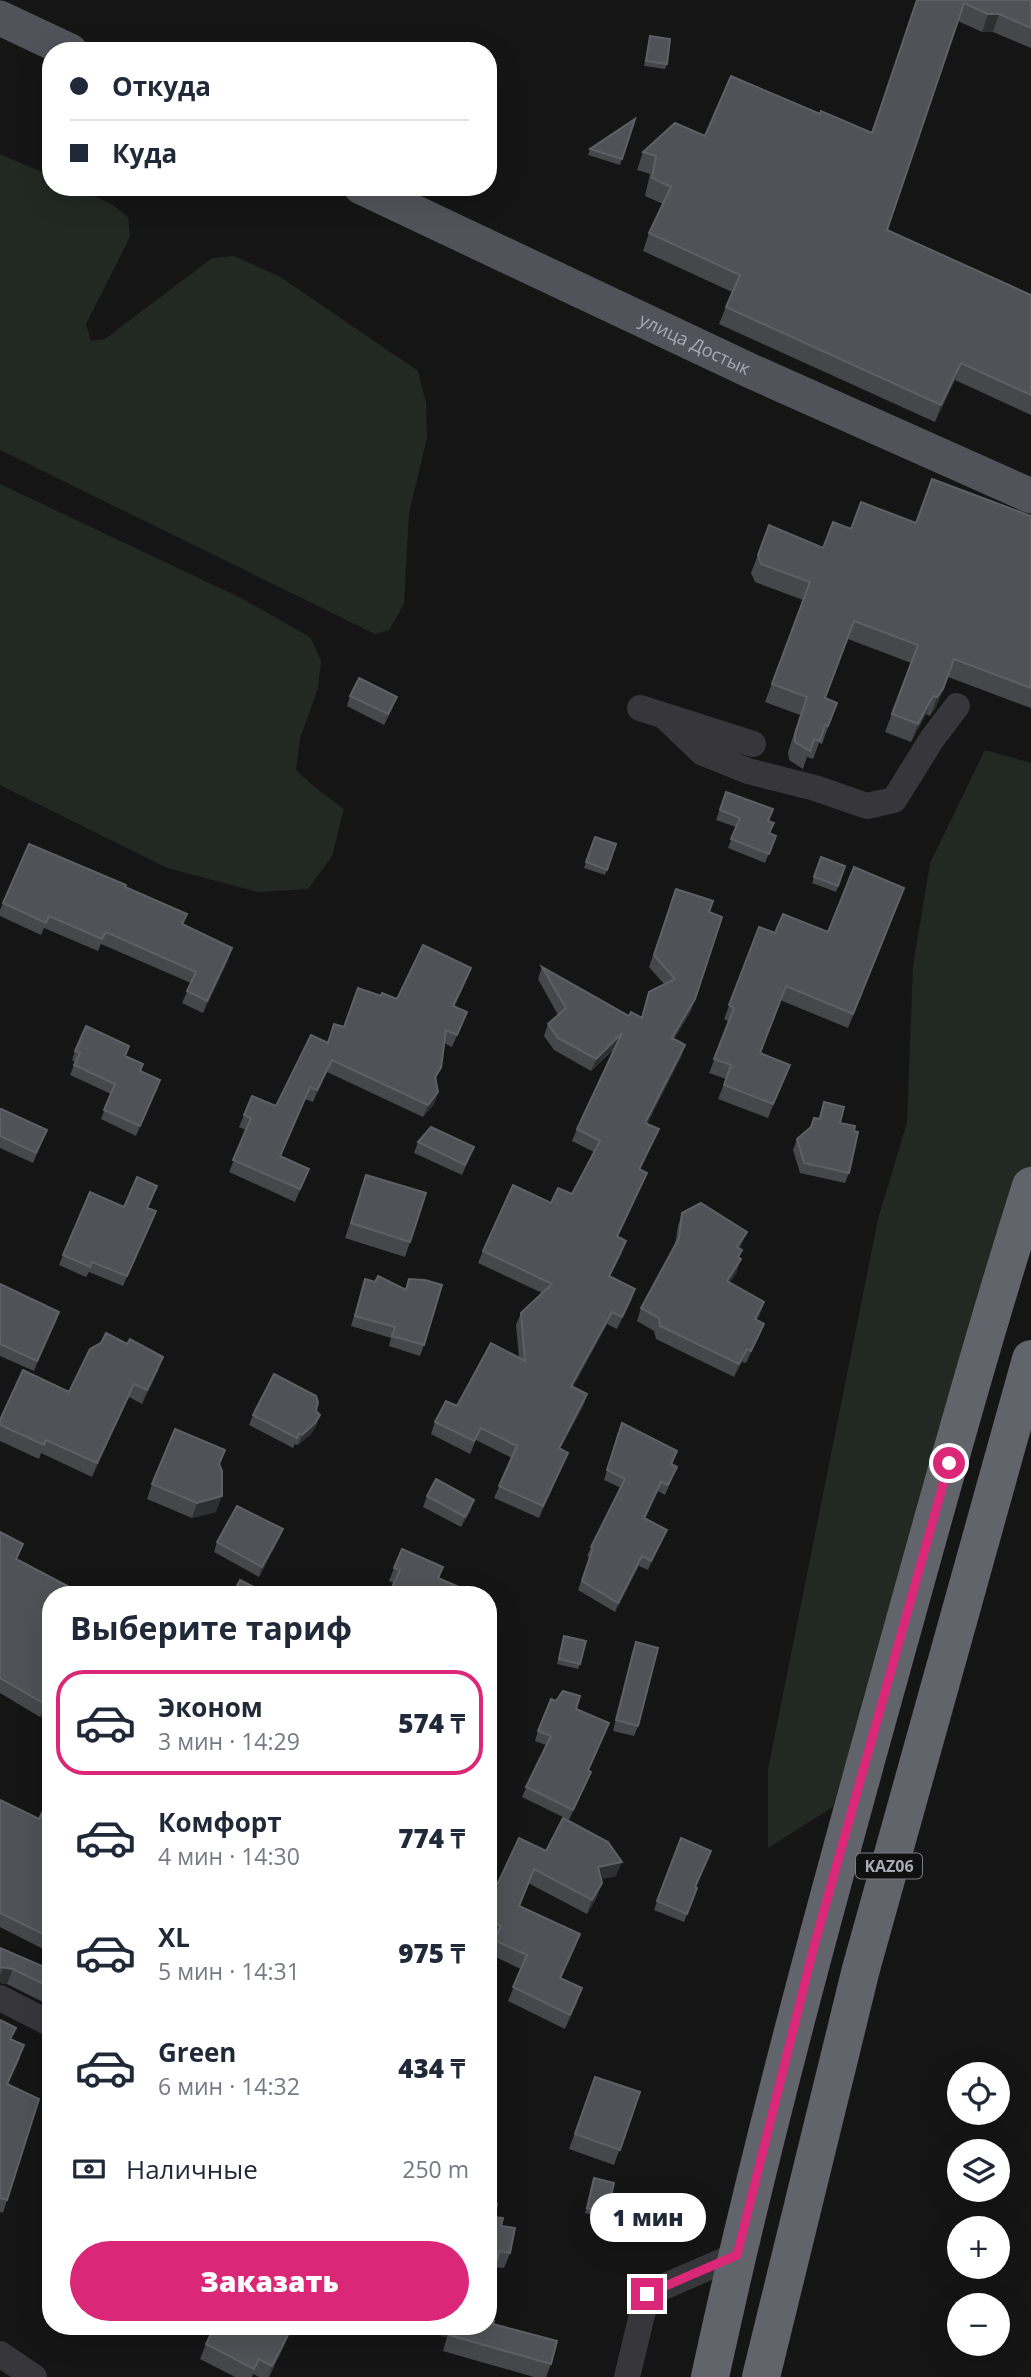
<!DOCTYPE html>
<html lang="ru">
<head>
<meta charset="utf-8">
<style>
  :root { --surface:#fff; --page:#f2f2f3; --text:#1f2937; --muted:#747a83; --line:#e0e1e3; --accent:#db2777 }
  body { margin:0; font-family:"Open Sans",sans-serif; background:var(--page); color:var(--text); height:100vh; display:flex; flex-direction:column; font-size:26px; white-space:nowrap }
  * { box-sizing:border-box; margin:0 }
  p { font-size:23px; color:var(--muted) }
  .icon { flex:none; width:38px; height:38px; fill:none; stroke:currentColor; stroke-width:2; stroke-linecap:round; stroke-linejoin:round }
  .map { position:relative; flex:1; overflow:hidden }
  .details { position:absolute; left:42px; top:1586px; width:455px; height:749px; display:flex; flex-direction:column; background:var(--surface); border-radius:28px; box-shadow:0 7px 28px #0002 }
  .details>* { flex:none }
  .banner { position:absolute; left:42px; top:42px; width:455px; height:154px; border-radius:28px; box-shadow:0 7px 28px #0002; display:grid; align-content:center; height:154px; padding:0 28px; background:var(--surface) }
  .tools { position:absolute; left:947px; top:2062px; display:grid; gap:14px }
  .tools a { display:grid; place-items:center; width:63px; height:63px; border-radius:50%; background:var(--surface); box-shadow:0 7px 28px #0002; font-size:35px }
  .end { position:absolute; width:32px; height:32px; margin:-16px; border:9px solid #db2777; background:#fff; box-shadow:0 0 0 4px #fff }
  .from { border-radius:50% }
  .bubble { position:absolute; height:49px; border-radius:24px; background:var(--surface); box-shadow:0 7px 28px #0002; font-size:23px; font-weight:800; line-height:49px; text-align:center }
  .banner b { display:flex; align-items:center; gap:24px; height:66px; font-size:26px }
  .banner b+b { border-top:2px solid var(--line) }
  .banner i { width:18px; height:18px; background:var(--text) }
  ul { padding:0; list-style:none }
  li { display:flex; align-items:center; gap:21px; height:105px; margin:0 14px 10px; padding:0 14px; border:4px solid transparent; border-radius:28px }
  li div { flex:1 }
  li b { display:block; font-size:26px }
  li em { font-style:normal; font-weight:800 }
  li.selected { border-color:var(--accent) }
  li>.icon { width:63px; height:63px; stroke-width:1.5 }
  h2 { padding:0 28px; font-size:32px; line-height:84px }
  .pay { display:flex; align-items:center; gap:18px; height:77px; padding:0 28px; font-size:26px }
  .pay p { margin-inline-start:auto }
  .button { display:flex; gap:14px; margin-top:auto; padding:14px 28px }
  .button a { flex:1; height:80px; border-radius:42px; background:var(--accent); color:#fff; font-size:28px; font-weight:800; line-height:80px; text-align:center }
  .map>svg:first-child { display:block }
  .green { fill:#212922 }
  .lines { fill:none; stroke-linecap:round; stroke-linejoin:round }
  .minor { stroke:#36363b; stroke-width:26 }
  .major { stroke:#52535a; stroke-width:35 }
  .highway { stroke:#62646c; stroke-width:38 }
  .wall { fill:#46474b }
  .shaded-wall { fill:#2e2f31 }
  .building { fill:#515257; stroke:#5e6066; stroke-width:2 }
  .route { stroke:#db2777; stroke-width:9 }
  .labels { text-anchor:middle; stroke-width:5; stroke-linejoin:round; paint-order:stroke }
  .shield { fill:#101011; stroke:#7a7c84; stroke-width:2 }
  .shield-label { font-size:16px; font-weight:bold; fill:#a7abb6 }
  .street-label { font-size:18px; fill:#a7abb6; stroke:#101011 }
</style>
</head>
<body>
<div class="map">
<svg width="1031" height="2377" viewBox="0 0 1031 2377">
  <rect width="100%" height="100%" fill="#151516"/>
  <path class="green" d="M0,154L51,176V187H75L113,205L128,217L130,237L86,324L91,341L105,339L212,258L234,256L279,276L418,371L426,402L427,438L409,513L404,604L389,630L375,634L0,450Z
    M0,484L241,598L310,637L321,660L318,688L300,739L296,770L316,788L344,809L332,856L308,889L258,892L167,868L0,785Z
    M985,750L1031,763V1171L833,1807L768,1848V1769L878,1219L907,1123L913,966L930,863Z"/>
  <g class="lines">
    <path class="minor" d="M640,708L753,744
      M664,716L703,753L748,771L815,788L867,806L894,800L932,739L957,706
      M0,1998L51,2024
      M0,2354L34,2377
      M627,2377L647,2294L737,2255"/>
    <g class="major">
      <path d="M0,18L70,51"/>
      <path id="s1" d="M361,187L753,372L1031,496"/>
    </g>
    <path class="highway" d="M710,2377C760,2146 822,1919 885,1692C932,1523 978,1353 1031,1186
      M761,2377L861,1969L1031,1359"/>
  </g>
  <path class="wall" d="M917,0H1031V48L993,32H982L958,21L887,230L1031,295V415L955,380L935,422L719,324L732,292L643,251L649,233L663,204L645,196L650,174L637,170L643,152L705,136L820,114L872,133Z
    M650,36L667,64L665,69L644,66Z
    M635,119L620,165L588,155L590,149Z
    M1031,516V708L948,677L936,707L930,716L926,714L911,742L885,732L911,663L848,639L825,699L837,703L822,744L819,743L813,759L807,757L803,769L789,760L788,752L800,715L765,702L803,600L755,582L751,573L769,525L823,548L851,529L916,523Z
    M350,696L393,707L384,725L347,706Z
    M726,792L768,821L770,833L776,836L765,863L728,848L736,827L716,820Z
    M595,837L616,844L605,875L584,868Z
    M821,857L845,866L836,892L812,883Z
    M125,887L183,924L228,960L203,1013L182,1003L191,983L101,944L98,951L44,928L41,935L0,916V910L3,903Z
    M676,889L709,912L691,1011L674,1039L685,1045L681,1057L647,1124L659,1129L654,1141L640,1170L642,1185L618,1237L622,1253L610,1276L635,1289L631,1301L617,1329L607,1324L573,1387L587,1394L583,1406L560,1449L563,1465L539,1518L494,1498L512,1458L476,1440L470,1454L431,1434L435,1422L519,1358L516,1325L521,1313L542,1293L478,1263L483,1251L551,1203L572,1194L594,1152L572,1141L577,1129L615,1048L591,1071L554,1050L544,1036L548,1024L558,1015L538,979L542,967L629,1016L641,1018L649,992L664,984L649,967Z
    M899,902L848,1028L780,1000L760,1053L790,1065L768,1118L718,1099L726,1079L709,1073L729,1022L724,1019L759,927L775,933L828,932Z
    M471,968L454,1007L467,1012L452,1047L444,1043L436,1081L438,1092L434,1104L423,1117L327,1072L313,1102L305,1099L280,1156L309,1169L295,1202L229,1172L246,1130L239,1127L244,1115L276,1106L327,1043L344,1027L381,996L397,999Z
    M75,1051L125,1057L140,1071L160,1080L136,1136L101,1119L111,1094L70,1075L75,1062L72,1060Z
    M824,1102L840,1123L849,1173L845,1183L800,1173L793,1150L797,1139L810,1128L814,1118L818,1119Z
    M0,1111L47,1130L33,1163L0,1148Z
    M418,1142L474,1147L462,1175L414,1153Z
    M366,1175L410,1242L405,1257L345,1238Z
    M153,1196L148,1208L152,1222L123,1286L89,1272L86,1277L59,1265L63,1255L124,1207Z
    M682,1213L742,1244L739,1249L737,1272L730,1282L764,1302L757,1320L764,1324L759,1336L746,1363L742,1362L734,1377L656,1339L654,1331L637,1321L641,1308L675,1245L678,1226Z
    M365,1279L405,1289L409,1279L424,1345L420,1356L389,1346L391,1338L351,1326Z
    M0,1284L59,1312L34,1371L0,1356Z
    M158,1371L142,1404L129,1397L92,1477L41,1453L39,1459L0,1441V1420L69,1392Z
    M253,1415H320L316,1426L311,1434L298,1445L295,1444L293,1448L249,1425Z
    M618,1432L674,1460L672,1464L677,1467L665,1495L658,1491L645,1519L663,1539L648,1570L639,1566L615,1612L578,1590L589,1557L587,1556L591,1547L621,1488L604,1480Z
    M219,1465L216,1512L192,1518L147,1499L152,1484Z
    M427,1496L471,1510L461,1527L423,1507Z
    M283,1529L279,1539L259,1577L214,1552L217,1542Z
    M0,1532L17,1559L51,1594V1718L40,1717L0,1693Z
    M443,1567L439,1578L394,1583L389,1581L394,1568Z
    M564,1636L580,1664L578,1669L557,1664Z
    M636,1642L638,1726L634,1736L613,1731L632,1653Z
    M576,1709L605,1733L589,1770L587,1782L569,1820L522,1797L546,1745L535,1741L538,1731Z
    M0,1800L39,1819L51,1802V1943L47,1951L0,1927Z
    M681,1838L711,1851L696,1887L697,1888L684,1922L654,1910Z
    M546,1851L616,1876L601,1879L597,1897L587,1914L528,1883L519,1906L580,1934L561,1978L577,2003L565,2029L508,2001L521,1969L489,1954L495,1939L488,1936V1878L498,1883Z
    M0,1948L51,1970V2006L7,1984L0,1983Z
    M0,2020L11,2039L20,2058L8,2084L7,2200L3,2213L0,2212Z
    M595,2077L640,2092L614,2165L569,2149Z
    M594,2178L607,2213L605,2218L585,2213Z
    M488,2202L494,2217L501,2226L510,2253L504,2268L494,2267L491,2276L488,2275Z
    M493,2324L551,2364L546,2377H534L443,2351L447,2337L441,2336L443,2326H488Z
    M289,2333L283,2348L269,2377H259L253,2374L252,2377H235L200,2359L206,2344Z"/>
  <path class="shaded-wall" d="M988,14H999L993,32H982Z
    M961,363L955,380L935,422L941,405Z
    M954,659L936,707L930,716L937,697Z
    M933,696L926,714L911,742L918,724Z
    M232,948L228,960L203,1013L207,1001Z
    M471,968L467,980L449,1018L453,1006Z
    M695,999L691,1011L667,1050L672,1038Z
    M622,1033L617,1045L591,1071L596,1059Z
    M685,1045L681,1057L641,1135L645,1123Z
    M332,1060L327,1072L313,1102L317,1090Z
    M790,1065L785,1079L768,1118L773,1104Z
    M160,1080L157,1090L136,1136L140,1126Z
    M438,1092L434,1104L423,1117L428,1105Z
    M659,1129L654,1141L635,1181L639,1169Z
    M647,1173L642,1185L612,1248L617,1236Z
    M156,1211L152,1222L123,1286L127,1276Z
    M747,1232L742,1244L732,1260L737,1247Z
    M626,1241L622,1253L604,1288L609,1276Z
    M741,1259L737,1272L723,1293L727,1281Z
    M635,1289L631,1301L617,1329L622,1317Z
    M764,1302L760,1315L750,1332L755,1319Z
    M59,1312L56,1322L34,1371L37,1361Z
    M612,1312L607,1324L567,1398L571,1386Z
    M764,1324L759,1336L746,1363L751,1351Z
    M747,1349L742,1362L734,1377L739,1364Z
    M163,1357L158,1371L142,1404L147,1390Z
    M134,1384L129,1397L92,1477L97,1463Z
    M587,1394L583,1406L554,1460L559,1448Z
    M320,1415L316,1426L311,1434L298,1445L302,1435Z
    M568,1453L563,1465L539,1518L543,1506Z
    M661,1482L658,1491L640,1528L644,1518Z
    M222,1496L216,1512L192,1518L197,1503Z
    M474,1500L471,1510L461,1527L465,1517Z
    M283,1529L279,1539L259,1577L262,1567Z
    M667,1530L663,1539L648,1570L651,1561Z
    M642,1556L639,1566L615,1612L618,1603Z
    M45,1704L51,1705V1718L40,1717Z
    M591,1772L587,1782L569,1820L573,1810Z
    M622,1862L616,1876L593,1881L598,1867Z
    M602,1883L597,1897L587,1914L592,1900Z
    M580,1934L575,1948L555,1992L560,1978Z
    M3,1968L13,1969L7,1984L0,1983V1975Z
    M582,1988L577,2003L565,2029L570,2015Z
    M444,2326H451L447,2337L441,2336Z
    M289,2333L283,2348L268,2377L272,2366Z"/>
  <path class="building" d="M917,0H1031V28L999,14H988L964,3L887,230L1031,295V395L961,363L941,405L726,307L740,275L649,233L671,187L652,178L656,156L643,152L675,123L705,136L731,76L820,114L821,111L872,133Z
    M650,36L670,39L667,64L646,61Z
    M635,119L622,159L590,149Z
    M932,479L1031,516V688L954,659L943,689L937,697L933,696L918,724L892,714L918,645L854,621L825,698L837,703L828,726L825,725L820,741L814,739L810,751L795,742V734L807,697L772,684L810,582L761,564L758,555L769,525L823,548L833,522L851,529L861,502L916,523Z
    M359,678L397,697L388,714L350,696Z
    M726,792L773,809L768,821L774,823L769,833L776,836L769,854L731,839L740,818L720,810Z
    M595,837L616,844L607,870L586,862Z
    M29,844L126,885L125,887L187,914L182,924L232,948L207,1001L187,991L196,972L106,932L102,939L49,916L46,923L3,903Z
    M821,857L845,866L838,886L814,877Z
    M854,867L904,888L853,1014L786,986L760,1053L790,1065L773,1104L724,1085L731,1065L714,1059L734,1008L729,1005L759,927L775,933L783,914L828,932Z
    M676,889L713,901L709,912L722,917L695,999L672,1038L685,1045L645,1123L659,1129L639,1169L647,1173L617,1236L626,1241L609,1276L635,1289L622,1317L612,1312L571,1386L587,1394L559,1448L568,1453L543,1506L499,1486L517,1446L481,1428L474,1441L435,1422L446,1401L457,1406L491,1343L525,1361L521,1313L552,1284L483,1251L513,1185L551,1203L558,1188L572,1194L600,1141L577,1129L622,1033L596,1059L558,1038L548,1024L566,1008L542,967L629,1016L631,1012L642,1018L649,992L675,979L654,955Z
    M423,945L471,968L453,1006L467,1012L457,1035L446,1030L441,1068L435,1077L438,1092L428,1105L332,1060L317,1090L310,1087L280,1156L309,1169L300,1189L233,1160L251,1118L244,1115L252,1096L276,1106L311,1035L328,1043L334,1024L344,1027L358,988L381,996L382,993L397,999Z
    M86,1026L129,1046L125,1056L143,1064L140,1071L160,1080L140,1126L104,1110L115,1084L74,1065L80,1053L75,1051Z
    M824,1102L844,1107L840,1123L855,1126L854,1131L858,1132L849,1173L804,1163L797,1139L811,1127L814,1118L820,1119Z
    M1,1109L47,1130L36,1153L0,1136V1111Z
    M431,1127L474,1147L465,1165L418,1142Z
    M366,1175L426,1193L410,1242L351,1223Z
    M137,1177L157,1186L147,1208L156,1211L127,1276L92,1262L90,1267L63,1255L90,1192L124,1207Z
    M701,1203L747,1232L737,1247L742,1250L738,1257L741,1259L727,1281L764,1302L755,1319L764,1324L751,1351L747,1349L739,1364L660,1326L659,1318L641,1308L679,1238L682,1213Z
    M378,1276L406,1290L409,1279L425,1280L442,1285L424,1345L392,1336L395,1327L355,1316L365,1279L375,1282Z
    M0,1284L59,1312L37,1361L0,1344Z
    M106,1333L127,1344L130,1339L163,1357L147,1390L134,1384L97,1463L46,1440L44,1445L0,1425V1420L23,1370L69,1392L90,1349L101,1343Z
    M274,1374L316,1396L318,1402L316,1411L320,1415L315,1423L302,1435L299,1433L297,1438L253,1415Z
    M622,1423L677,1451L671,1464L677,1467L668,1485L661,1482L644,1518L667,1530L651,1561L642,1556L618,1603L582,1581L593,1548L591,1547L625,1479L607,1470Z
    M175,1429L225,1450L219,1464L222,1471V1496L197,1503L152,1484Z
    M436,1479L474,1500L465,1517L427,1496Z
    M237,1506L283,1529L262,1567L217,1542Z
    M0,1532L23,1544L16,1559L73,1589L70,1594H51V1705L45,1704L0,1678Z
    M402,1549L443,1567L438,1578L475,1594H389L400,1570L394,1568Z
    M240,1580L268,1594H233Z
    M564,1636L586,1641L580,1664L559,1659Z
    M636,1642L658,1648L638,1726L616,1720Z
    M563,1691L580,1696L576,1709L609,1723L588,1770L591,1772L573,1810L526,1787L551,1736L538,1731L551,1699L556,1701Z
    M0,1800L39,1819L48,1801L51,1802V1938L0,1913Z
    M563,1818L608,1842L622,1862L598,1867L602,1883L592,1900L534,1869L519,1906L580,1934L560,1978L582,1988L570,2015L513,1987L527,1955L494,1940L501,1926L488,1920V1878L498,1883L519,1838L546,1851Z
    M681,1838L711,1851L695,1887L697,1888L687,1914L657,1901Z
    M0,1948L51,1970V1988L13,1969L0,1967Z
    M0,2020L16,2028L10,2039L24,2045L7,2084L39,2099L7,2200L0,2198Z
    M595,2077L640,2092L620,2150L575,2134Z
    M594,2178L614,2183L607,2213L587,2208Z
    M488,2202L497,2204L494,2217L503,2218L501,2226L515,2228L510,2253L499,2251L497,2260L488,2258Z
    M488,2319L494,2321L493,2324L557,2341L551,2364L449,2335L452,2326H488Z
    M215,2326H274L289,2333L272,2366L259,2359L254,2369L206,2344Z"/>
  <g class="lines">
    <path class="route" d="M647,2294L737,2255L814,1946L949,1463"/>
  </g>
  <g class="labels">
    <rect class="shield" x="856" y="1853.5" width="66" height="25" rx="5"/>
    <g class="shield-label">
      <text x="889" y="1872">KАZ06</text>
    </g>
    <g class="street-label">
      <text dy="6" stroke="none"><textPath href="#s1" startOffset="369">улица Достык</textPath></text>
    </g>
  </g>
</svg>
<div class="tools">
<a><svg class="icon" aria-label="locate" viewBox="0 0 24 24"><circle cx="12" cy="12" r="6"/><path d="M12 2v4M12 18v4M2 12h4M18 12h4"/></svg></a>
<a><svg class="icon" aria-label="layers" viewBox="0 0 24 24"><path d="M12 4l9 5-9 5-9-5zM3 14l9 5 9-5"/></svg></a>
<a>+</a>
<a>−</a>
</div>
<i class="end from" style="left:949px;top:1463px"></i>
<i class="end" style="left:647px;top:2294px"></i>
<div class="bubble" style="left:590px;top:2193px;width:116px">1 мин</div>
<div class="banner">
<b><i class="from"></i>Откуда</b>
<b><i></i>Куда</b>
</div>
<section class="details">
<h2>Выберите тариф</h2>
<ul>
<li class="selected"><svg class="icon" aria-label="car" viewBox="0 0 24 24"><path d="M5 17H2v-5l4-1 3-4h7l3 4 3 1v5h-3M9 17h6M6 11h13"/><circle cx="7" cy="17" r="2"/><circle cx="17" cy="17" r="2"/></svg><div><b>Эконом</b><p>3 мин · 14:29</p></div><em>574 ₸</em></li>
<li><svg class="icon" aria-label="car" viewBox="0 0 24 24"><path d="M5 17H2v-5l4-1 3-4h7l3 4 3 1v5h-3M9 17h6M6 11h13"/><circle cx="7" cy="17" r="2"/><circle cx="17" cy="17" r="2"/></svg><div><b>Комфорт</b><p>4 мин · 14:30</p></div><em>774 ₸</em></li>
<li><svg class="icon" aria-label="car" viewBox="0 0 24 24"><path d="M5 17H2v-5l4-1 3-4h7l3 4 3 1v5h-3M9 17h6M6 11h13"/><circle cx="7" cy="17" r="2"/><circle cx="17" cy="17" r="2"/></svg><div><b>XL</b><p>5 мин · 14:31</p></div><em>975 ₸</em></li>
<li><svg class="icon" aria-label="car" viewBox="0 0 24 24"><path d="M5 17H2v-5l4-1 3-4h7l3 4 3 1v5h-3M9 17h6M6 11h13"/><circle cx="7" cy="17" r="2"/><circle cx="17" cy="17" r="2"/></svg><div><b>Green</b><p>6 мин · 14:32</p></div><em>434 ₸</em></li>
</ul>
<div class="pay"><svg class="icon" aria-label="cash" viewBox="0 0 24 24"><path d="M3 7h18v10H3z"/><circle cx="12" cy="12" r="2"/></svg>Наличные<p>250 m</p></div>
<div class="button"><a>Заказать</a></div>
</section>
</div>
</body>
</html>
